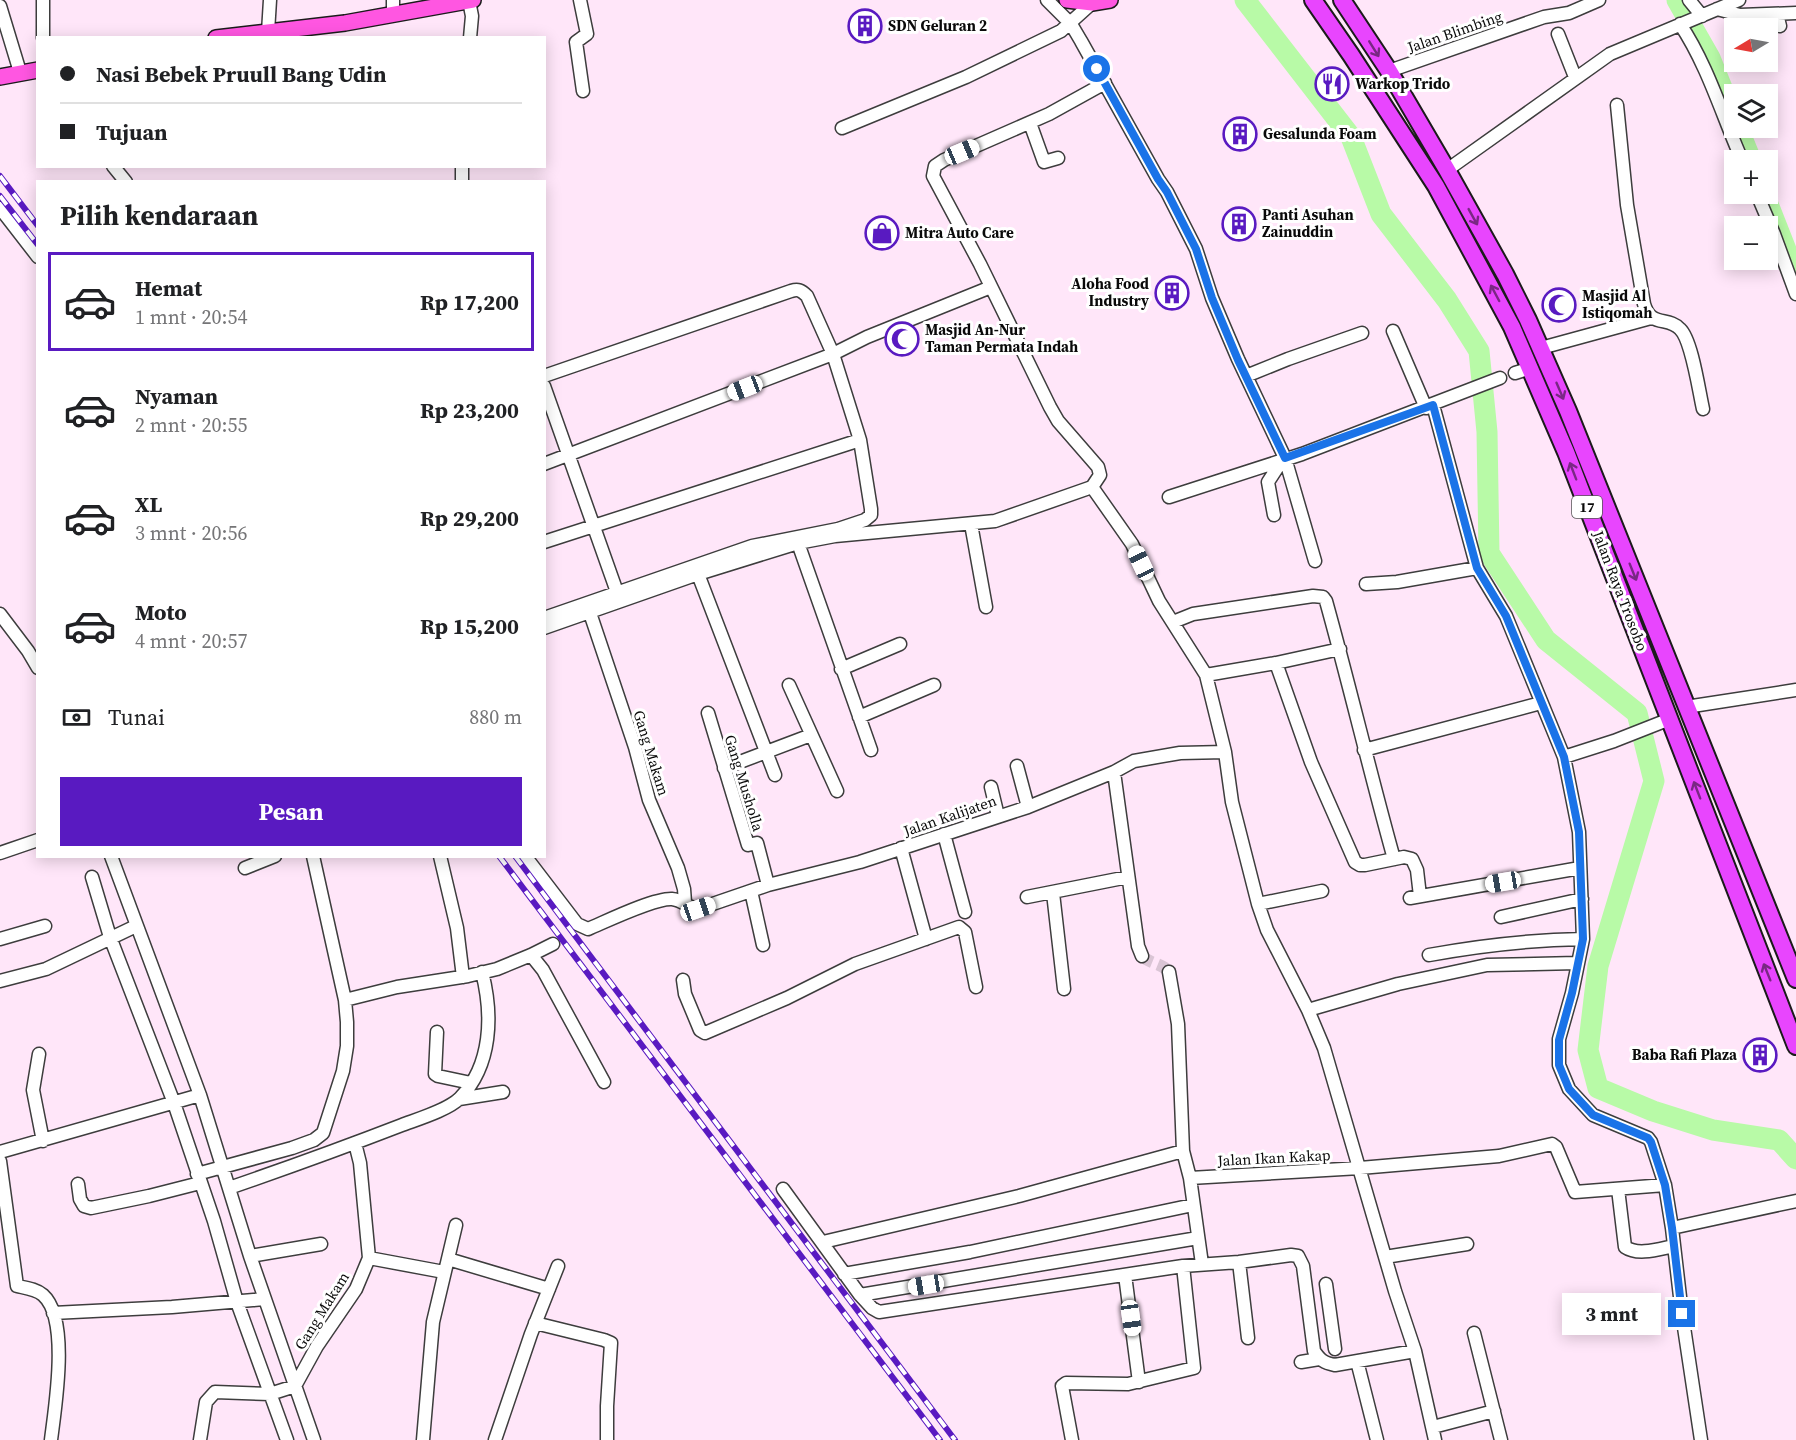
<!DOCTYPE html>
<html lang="id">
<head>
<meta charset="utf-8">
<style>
  :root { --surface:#fff; --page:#f6f6f6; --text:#202124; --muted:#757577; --line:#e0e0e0; --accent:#591ac1 }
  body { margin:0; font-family:"Source Serif 4",serif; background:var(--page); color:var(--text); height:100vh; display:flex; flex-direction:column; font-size:22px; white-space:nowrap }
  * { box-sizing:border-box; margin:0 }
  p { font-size:20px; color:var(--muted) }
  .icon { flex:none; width:33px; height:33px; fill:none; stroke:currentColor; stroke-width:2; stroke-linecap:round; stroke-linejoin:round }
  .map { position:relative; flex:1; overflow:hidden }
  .sheet { position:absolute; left:36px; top:180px; width:510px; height:678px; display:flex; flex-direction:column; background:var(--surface); border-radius:0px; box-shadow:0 3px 15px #0003 }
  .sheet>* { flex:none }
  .guide { position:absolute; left:36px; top:36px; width:510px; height:132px; border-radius:0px; box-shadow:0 3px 15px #0003; display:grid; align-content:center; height:132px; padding:0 24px; background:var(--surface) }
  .needle { width:39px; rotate:260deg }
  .controls { position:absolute; left:1724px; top:18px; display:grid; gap:12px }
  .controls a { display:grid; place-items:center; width:54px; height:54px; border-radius:0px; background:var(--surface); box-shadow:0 3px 15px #0003; font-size:30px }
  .end { position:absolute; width:27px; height:27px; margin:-14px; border:8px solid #1a73e8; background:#fff; box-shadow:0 0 0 3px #fff }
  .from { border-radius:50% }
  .bubble { position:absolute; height:42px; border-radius:0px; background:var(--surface); box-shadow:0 3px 15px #0003; font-size:20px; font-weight:700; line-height:42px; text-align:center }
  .car { position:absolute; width:18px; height:36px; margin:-18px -9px; border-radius:8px; box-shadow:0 0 4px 2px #0007; background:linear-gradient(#fff 24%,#345 0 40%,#fff 0 76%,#345 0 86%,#fff 0) }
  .guide b { display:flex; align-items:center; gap:21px; height:57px; font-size:22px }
  .guide b+b { border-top:2px solid var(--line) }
  .guide i { width:15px; height:15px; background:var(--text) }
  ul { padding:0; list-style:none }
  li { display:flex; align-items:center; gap:18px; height:99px; margin:0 12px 9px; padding:0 12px; border:3px solid transparent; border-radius:0px }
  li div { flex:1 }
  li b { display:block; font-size:22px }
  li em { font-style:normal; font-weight:700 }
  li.on { border-color:var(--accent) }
  li>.icon { width:54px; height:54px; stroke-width:1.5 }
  h2 { padding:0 24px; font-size:27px; line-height:72px }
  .pay { display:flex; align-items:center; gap:15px; height:66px; padding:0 24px; font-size:22px }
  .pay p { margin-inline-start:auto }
  .button { display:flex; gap:12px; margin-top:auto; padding:12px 24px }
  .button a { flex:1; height:69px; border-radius:0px; background:var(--accent); color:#fff; font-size:24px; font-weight:700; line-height:69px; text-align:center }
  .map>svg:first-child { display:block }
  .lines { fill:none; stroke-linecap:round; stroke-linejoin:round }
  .river { stroke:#b8faa7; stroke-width:21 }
  .minor-tunnel { stroke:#dac5d5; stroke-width:12; stroke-dasharray:12 6; stroke-linecap:butt }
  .minor-casing { stroke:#3d3d3d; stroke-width:15 }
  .major-casing { stroke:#1b1b1b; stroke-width:18 }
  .highway-casing { stroke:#1b1b1b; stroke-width:20 }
  .minor { stroke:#fff; stroke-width:12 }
  .major { stroke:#ff56e1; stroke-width:15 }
  .highway { stroke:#e845fe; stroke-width:16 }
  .rail-casing { stroke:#591ac1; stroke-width:6 }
  .rail { stroke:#fff; stroke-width:4; stroke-dasharray:11; stroke-linecap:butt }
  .oneway { stroke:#792884 }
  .route { stroke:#1a73e8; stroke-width:8 }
  .labels { text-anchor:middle; stroke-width:6; stroke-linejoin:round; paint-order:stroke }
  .shield { fill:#fff; stroke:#545454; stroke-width:1.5 }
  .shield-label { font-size:14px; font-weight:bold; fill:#0a0a0a }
  .poi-label { font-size:15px; font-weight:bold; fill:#0a0a0a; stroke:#fff; text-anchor:start }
  .street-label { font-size:15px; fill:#0a0a0a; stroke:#fff }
</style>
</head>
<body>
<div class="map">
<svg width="1796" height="1440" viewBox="0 0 1796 1440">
  <rect width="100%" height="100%" fill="#ffe6f9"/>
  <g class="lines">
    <path class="river" d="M1245,0L1351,137L1381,214L1447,300L1479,351L1487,432L1489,553L1546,640L1637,713L1654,781L1598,966L1588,1050L1598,1088L1653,1111L1713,1130L1779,1140L1796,1159
      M1677,0L1710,58L1734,118
      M1738,128L1751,160
      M1764,194L1796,275"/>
    <path class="minor-tunnel" d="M1142,956C1150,964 1162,963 1169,972"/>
    <g class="minor-casing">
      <path id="minor" d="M43,0V38
        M393,0V15
        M580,0L587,34L576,42L583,91
        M1047,0L1071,24L1081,41L1158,179L1167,192L1196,249L1212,298L1238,359L1285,458L1315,561
        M1689,0L1702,16
        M469,1L472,16L470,38
        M0,6L20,72
        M1717,9L1740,15L1796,13
        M1777,14L1780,26
        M1680,24C1708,66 1722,115 1742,160
        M268,32L270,0
        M1558,34L1575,77
        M1389,71L1544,17L1569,13L1599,0
        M1105,83L1049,114L944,160L935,166L933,176L980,264L1050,407L1058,421L1098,467L1100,475L1092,487L1132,544L1159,601L1206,675L1225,752L1232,802L1258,904L1267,930L1308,1010L1324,1048L1395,1291L1415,1351L1435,1440
        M1617,105L1627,205L1644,304C1651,328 1668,316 1680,329C1692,340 1699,392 1703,409
        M1030,123L1044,162L1058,158
        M842,128L966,77L1061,31L1092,3
        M113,166L126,182
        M1447,170L1610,54L1739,0
        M462,182V166
        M1757,194L1774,234L1796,294
        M0,208L38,257
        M1393,331L1426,408
        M1541,348L1651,318
        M1515,373L1531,368
        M544,376L791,291C798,289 801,290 807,296L833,354L860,440L871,509V515L865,520L838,529L752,546L544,618
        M1246,376L1288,359L1362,333
        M544,386L617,592
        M1433,405L1477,568L1506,616L1564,757L1579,832L1583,939L1572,993L1559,1039V1065L1569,1089L1593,1115L1648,1138L1651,1142L1665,1185L1672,1228L1682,1314L1701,1440
        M544,464L833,354L867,337L991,287
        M1169,497L1302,454L1500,378
        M1274,515L1268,482L1283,459
        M971,524L986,607
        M544,542L860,440
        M698,574L775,775
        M1366,584L1397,582L1477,568
        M590,613L635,747L649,800L678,868L684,889L685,902
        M0,614L28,651L38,668
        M1173,622L1193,614L1313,596L1323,597L1326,601C1350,687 1370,773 1394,859
        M544,628L698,574L798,543
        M1276,663L1311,762L1355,862L1360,865H1365L1404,857L1412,859L1417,870L1420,896
        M841,669L900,644
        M1206,675L1276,663L1340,649
        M789,685L837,791
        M1686,707L1796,690
        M708,713L748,845L757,843L768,885
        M859,717L934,685
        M871,750L798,543L835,536L995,521L1092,487
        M1364,750L1541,703
        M1564,757L1614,741L1670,719
        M1017,766L1028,807
        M724,768L811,735
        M1114,772L1138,946L1142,956
        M991,787L998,816
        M944,834L965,912
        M901,848L926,939
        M0,853L38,840
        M111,856L200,1095L250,1256L314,1440
        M440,856L457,928L463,977
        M525,856L577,924L588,929C607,921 654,898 672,899C683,900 688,908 698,909L768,885L860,862L1028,807L1114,772L1134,761L1180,753L1225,752
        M245,868L275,856
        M92,877L110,937L174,1103L214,1221L237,1302L287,1440
        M751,891L763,945
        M1053,893L1064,989
        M1027,897L1128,877
        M1410,898L1580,868
        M1258,904L1322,891
        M1501,917L1582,899
        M0,939L45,926
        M531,955L543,970L604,1082
        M1429,955C1483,945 1528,940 1583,939
        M1169,972L1178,1024L1183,1151L1190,1178L1202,1264
        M683,980L685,994L700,1030L705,1033L787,998L855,964L959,927L965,932L976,987
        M0,981L46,969L136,926
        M345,1000L397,987L468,976L497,969L531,955L553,944
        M1308,1010L1398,984L1487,965L1577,963
        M437,1032L435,1074L438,1076L471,1083
        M39,1054L33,1090L43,1141
        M459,1099L503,1092
        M0,1152L200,1095
        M0,1161L17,1286C26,1288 36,1289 43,1295C70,1319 55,1407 51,1440
        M197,1174L292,1148L314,1140L323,1133L343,1071L347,1046V1022L345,1000L313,856
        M1190,1178L1360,1168L1499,1156L1552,1144L1556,1147L1575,1192L1665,1185
        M78,1184L80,1199L84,1206L91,1208L149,1196L200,1183
        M229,1188C287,1168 345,1147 402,1125C418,1119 448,1110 460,1098C492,1065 493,1015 482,972
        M783,1189L860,1295L872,1308L879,1312L1183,1266L1239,1262L1291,1255L1298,1256L1303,1266L1314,1351C1320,1360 1324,1363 1335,1365L1415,1351
        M1618,1189L1625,1247C1638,1256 1659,1249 1674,1246
        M1672,1228L1796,1201
        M823,1242L1019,1196L1183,1151
        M250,1256L321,1244
        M1385,1257L1467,1244
        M369,1258L444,1272
        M448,1259L549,1289
        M1239,1262L1248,1338
        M844,1274L970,1252L1193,1205
        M1125,1275L1139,1382
        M1326,1284L1335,1349
        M860,1295L1198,1238
        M53,1313L172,1307L264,1299
        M535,1323L604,1340L611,1343L607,1406V1440
        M1474,1333L1501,1440
        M1357,1361L1377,1440
        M1301,1362L1319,1359
        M1433,1427L1494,1411
        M200,1440L206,1402L215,1392L270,1394L295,1386L317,1346L356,1289L369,1258L360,1163L355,1143
        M423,1440L433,1322L456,1225
        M495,1440L531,1334L558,1266
        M1072,1440L1062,1386L1066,1383L1128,1384L1194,1368L1183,1266"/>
    </g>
    <g class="major-casing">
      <path id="major" d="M1067,0L1092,3L1110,0
        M216,38L345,23L473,0
        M0,77L38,70"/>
    </g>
    <g class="highway-casing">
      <path id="highway" d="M1313,0L1351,55L1436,186L1512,327L1566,452L1796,1046
        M1342,0L1389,71L1447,170L1505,274L1528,320L1568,411L1796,979"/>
    </g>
    <use href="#minor" class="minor"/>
    <use href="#major" class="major"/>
    <use href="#highway" class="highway"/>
    <g class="rail-casing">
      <path id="rail" d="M0,176L38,226
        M0,196L38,245
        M499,856L940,1440
        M515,856L955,1440"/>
    </g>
    <use href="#rail" class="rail"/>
  </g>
  <defs><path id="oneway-shaft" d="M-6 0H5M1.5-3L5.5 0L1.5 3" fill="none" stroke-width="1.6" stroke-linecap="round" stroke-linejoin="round" transform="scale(1.5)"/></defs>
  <g class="oneway">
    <use href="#oneway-shaft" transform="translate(1374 49) rotate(58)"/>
    <use href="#oneway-shaft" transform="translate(1473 217) rotate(61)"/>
    <use href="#oneway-shaft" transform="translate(1495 293) rotate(-118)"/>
    <use href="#oneway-shaft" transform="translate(1560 391) rotate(67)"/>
    <use href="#oneway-shaft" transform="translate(1573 471) rotate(-111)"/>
    <use href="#oneway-shaft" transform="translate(1633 572) rotate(68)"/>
    <use href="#oneway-shaft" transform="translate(1697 790) rotate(-111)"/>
    <use href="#oneway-shaft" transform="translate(1767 972) rotate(-112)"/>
  </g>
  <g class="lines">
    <path class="route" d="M1097,69L1158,179L1167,192L1196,249L1212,298L1238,360L1285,458L1433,405L1477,568L1506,616L1564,757L1579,832L1583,939L1572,993L1559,1040V1065L1569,1089L1593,1115L1648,1138L1651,1142L1665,1185L1672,1228L1682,1314"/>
  </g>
  <defs>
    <g id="building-ring" transform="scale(1.725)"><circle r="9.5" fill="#fff" stroke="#591ac1" stroke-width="1.5"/><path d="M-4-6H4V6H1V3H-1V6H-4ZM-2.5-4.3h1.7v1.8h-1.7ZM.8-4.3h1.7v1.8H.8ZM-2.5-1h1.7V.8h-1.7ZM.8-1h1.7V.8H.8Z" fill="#591ac1"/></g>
    <g id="restaurant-ring" transform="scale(1.725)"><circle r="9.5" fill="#fff" stroke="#591ac1" stroke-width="1.5"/><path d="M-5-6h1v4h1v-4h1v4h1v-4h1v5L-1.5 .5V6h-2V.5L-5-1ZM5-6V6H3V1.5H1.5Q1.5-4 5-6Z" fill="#591ac1"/></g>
    <g id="shop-ring" transform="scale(1.725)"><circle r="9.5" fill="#fff" stroke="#591ac1" stroke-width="1.5"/><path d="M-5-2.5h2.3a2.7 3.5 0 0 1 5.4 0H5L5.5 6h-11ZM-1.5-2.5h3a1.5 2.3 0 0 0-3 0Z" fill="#591ac1"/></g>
    <g id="mosque-ring" transform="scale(1.725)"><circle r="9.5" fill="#fff" stroke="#591ac1" stroke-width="1.5"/><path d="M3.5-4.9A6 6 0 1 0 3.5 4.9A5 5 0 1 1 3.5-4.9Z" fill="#591ac1"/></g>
  </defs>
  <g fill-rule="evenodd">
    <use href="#building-ring" x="865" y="26"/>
    <use href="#restaurant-ring" x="1332" y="84"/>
    <use href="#building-ring" x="1240" y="134"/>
    <use href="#building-ring" x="1239" y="224"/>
    <use href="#shop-ring" x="882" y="233"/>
    <use href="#building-ring" x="1172" y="293"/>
    <use href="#mosque-ring" x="1559" y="305"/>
    <use href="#mosque-ring" x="902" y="339"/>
    <use href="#building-ring" x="1760" y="1055"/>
  </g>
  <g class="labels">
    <rect class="shield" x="1572" y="496" width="30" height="22" rx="4.5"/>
    <g class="shield-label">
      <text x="1587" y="512">17</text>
    </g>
    <g class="poi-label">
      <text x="888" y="31">SDN Geluran 2</text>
      <text x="1355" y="89">Warkop Trido</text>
      <text x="1263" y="139">Gesalunda Foam</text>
      <text x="1262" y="220">Panti Asuhan<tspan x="1262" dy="17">Zainuddin</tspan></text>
      <text x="905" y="238">Mitra Auto Care</text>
      <text x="1149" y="289" text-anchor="end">Aloha Food<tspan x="1149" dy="17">Industry</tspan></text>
      <text x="1582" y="301">Masjid Al<tspan x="1582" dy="17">Istiqomah</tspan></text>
      <text x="925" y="335">Masjid An-Nur<tspan x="925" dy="17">Taman Permata Indah</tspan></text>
      <text x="1737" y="1060" text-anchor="end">Baba Rafi Plaza</text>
    </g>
    <g class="street-label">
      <text transform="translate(1455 32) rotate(-19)" y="5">Jalan Blimbing</text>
      <text transform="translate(1620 591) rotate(69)" y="5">Jalan Raya Trosobo</text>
      <text transform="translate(651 753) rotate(73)" y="5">Gang Makam</text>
      <text transform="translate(744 783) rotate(73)" y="5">Gang Musholla</text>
      <text transform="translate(950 816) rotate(-19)" y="5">Jalan Kalijaten</text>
      <text transform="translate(1274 1158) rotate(-3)" y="5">Jalan Ikan Kakap</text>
      <text transform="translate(322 1311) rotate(-58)" y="5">Gang Makam</text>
    </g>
  </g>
</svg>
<div class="controls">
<a><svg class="needle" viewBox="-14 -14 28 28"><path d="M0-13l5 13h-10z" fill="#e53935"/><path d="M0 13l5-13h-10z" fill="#757577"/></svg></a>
<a><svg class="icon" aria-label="layers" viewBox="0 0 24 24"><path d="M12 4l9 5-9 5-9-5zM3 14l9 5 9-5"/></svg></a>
<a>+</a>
<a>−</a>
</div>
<i class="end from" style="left:1097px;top:69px"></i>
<i class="end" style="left:1682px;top:1314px"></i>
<div class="bubble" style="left:1562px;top:1293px;width:99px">3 mnt</div>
<i class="car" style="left:962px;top:152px;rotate:67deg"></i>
<i class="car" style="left:745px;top:388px;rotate:249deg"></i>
<i class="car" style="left:1141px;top:563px;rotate:335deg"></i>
<i class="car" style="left:1503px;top:882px;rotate:260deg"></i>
<i class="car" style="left:698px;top:909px;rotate:71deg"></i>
<i class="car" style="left:926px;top:1285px;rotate:261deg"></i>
<i class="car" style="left:1131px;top:1318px;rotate:172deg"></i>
<div class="guide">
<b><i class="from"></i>Nasi Bebek Pruull Bang Udin</b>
<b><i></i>Tujuan</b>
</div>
<section class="sheet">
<h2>Pilih kendaraan</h2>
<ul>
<li class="on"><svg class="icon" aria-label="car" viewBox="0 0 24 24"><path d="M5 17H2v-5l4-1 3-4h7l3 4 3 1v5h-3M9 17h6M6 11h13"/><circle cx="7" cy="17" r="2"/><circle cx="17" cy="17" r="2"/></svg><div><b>Hemat</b><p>1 mnt · 20:54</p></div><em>Rp 17,200</em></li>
<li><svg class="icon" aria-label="car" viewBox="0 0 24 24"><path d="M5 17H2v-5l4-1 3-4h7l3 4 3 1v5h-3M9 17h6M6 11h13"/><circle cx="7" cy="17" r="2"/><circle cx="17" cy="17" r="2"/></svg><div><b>Nyaman</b><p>2 mnt · 20:55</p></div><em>Rp 23,200</em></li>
<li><svg class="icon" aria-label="car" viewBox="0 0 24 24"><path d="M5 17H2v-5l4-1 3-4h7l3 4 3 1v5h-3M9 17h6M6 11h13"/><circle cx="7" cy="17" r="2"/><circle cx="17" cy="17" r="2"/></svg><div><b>XL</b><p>3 mnt · 20:56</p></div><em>Rp 29,200</em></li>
<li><svg class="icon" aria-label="car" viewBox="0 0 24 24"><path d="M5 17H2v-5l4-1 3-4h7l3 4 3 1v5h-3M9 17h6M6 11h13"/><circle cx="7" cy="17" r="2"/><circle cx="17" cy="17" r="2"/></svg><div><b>Moto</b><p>4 mnt · 20:57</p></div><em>Rp 15,200</em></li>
</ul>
<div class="pay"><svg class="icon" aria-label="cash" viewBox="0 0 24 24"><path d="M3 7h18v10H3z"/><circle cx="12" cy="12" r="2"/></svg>Tunai<p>880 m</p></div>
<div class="button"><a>Pesan</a></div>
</section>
</div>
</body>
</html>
